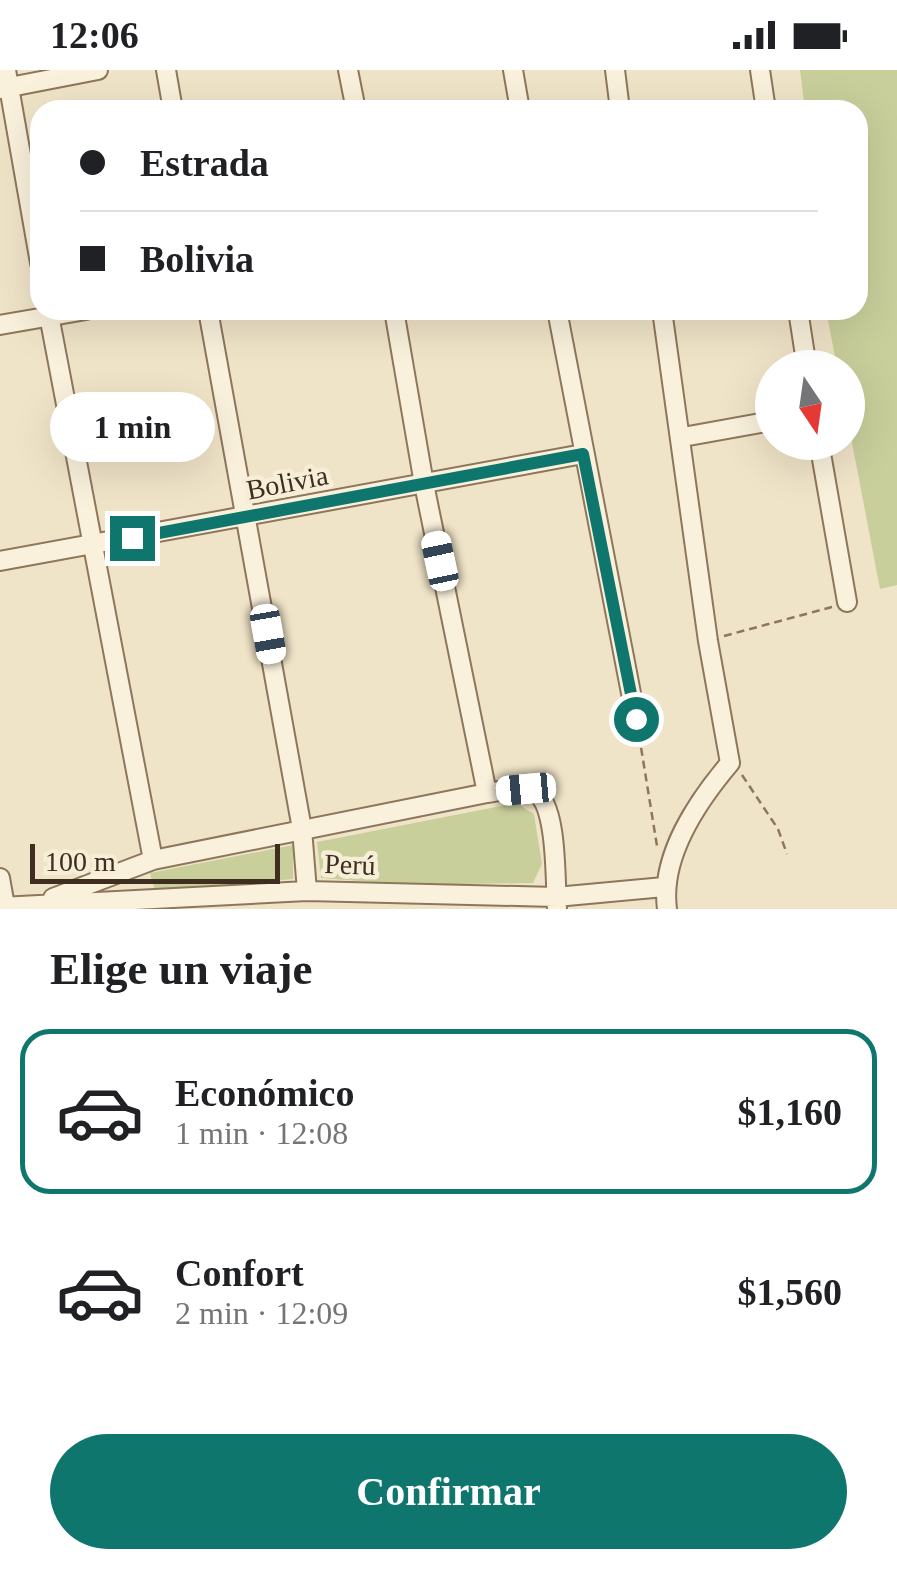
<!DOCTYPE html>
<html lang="es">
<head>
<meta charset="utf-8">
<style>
  :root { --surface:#fff; --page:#f2f2f2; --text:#202124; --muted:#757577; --line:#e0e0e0; --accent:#0f766e }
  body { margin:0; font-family:Georgia,serif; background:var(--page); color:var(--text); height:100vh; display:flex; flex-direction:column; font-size:38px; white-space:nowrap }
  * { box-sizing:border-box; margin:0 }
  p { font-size:32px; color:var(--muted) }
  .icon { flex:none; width:55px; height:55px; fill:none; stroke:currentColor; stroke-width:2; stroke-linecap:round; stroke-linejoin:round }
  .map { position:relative; height:839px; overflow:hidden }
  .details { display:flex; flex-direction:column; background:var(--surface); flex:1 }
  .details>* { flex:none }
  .top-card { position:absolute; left:30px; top:30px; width:838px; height:220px; border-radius:30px; box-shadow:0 10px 40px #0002; display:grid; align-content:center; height:220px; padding:0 50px; background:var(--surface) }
  .needle { width:65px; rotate:167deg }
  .fabs { position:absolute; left:755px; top:280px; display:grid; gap:20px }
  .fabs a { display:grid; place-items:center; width:110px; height:110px; border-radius:50%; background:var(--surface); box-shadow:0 10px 40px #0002; font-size:50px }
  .scale { position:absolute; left:30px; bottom:25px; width:250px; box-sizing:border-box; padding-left:10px; border:5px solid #3d2e20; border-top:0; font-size:28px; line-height:35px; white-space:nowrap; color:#3d2e20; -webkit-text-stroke:8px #f7eed8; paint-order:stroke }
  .end { position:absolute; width:45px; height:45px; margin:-22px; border:12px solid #0f766e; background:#fff; box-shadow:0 0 0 5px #fff }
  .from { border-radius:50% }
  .bubble { position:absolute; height:70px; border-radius:35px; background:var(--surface); box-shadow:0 10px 40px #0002; font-size:32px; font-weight:700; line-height:70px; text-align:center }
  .car { position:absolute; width:30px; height:60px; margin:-30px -15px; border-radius:12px; box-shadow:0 0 8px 2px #0007; background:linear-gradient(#fff 24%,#345 0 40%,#fff 0 76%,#345 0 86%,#fff 0) }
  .top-card b { display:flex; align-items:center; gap:35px; height:95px; font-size:38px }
  .top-card b+b { border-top:2px solid var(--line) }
  .top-card i { width:25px; height:25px; background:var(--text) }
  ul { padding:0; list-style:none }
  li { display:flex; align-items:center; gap:30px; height:165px; margin:0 20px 15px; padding:0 30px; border:5px solid transparent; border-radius:30px }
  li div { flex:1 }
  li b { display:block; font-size:38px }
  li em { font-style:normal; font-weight:700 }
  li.active { border-color:var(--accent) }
  li>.icon { width:90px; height:90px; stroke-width:1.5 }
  h2 { padding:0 50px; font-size:45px; line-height:120px }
  .primary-button { display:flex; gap:20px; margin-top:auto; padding:20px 50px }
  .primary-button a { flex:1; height:115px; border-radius:60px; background:var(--accent); color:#fff; font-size:40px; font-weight:700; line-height:115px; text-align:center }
  .status { display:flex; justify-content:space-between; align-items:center; height:70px; padding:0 50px; background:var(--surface); direction:ltr }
  .status svg { height:28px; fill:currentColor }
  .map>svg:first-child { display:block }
  .green { fill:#c9cf9b }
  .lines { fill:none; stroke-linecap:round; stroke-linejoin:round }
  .street-casing { stroke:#8d765c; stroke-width:22 }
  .path { stroke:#8d765c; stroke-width:2.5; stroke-dasharray:8 5; stroke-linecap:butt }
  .street { stroke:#faf1dc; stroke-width:18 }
  .route { stroke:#0f766e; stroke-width:12 }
  .labels { text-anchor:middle; stroke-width:9; stroke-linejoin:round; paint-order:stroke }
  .street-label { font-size:28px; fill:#3d2e20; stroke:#f7eed8 }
</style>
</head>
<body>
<div class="status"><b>12:06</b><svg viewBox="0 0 49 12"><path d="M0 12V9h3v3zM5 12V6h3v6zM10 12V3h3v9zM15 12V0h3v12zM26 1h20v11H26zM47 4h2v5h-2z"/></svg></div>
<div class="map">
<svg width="897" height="839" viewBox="0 0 897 839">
  <rect width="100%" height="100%" fill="#f0e4c8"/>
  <path class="green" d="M800,0H897V515L880,519L848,352V298L837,297L826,240H858V40H805Z
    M516,733L534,744L542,794L533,813L408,815L321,808L317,772Z
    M293,775V809L155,821L150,803Z"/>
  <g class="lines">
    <g class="street-casing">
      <path id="street" d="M6,0L40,193
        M166,0L173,40
        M348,0L356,40
        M513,0L520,40
        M615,0L620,40
        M760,0L766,40
        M0,19L98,0
        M48,240L153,790
        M208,240L302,759L307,821
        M394,240L424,414L487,723
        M557,240L636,649
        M662,240L708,571L730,693C697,732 660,786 667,839
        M798,240L807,298
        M0,255L86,240
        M683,367L772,351
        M819,372L847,532
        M0,491L583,384
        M0,808L5,836
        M53,828L153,790L487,723C501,721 522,715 535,722C558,735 555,813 557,839
        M0,837L307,821L556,827L664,817"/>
    </g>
    <path class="path" d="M724,566L832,537
      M639,665L657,776
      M742,705L778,759L787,784"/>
    <use href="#street" class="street"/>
  </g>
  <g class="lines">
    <path class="route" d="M132,468L583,384L636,649"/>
  </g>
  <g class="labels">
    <g class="street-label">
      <text transform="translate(287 412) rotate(-11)" y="10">Bolivia</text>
      <text transform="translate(350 794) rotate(2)" y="10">Perú</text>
    </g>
  </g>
</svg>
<div class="fabs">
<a><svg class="needle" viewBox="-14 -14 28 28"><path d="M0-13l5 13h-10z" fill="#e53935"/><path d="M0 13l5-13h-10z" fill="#757577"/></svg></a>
</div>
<div class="scale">100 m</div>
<i class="end from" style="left:636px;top:649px"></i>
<i class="end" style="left:132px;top:468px"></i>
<div class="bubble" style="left:50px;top:322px;width:165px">1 min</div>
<i class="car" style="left:440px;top:491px;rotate:348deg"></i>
<i class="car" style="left:268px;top:564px;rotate:170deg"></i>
<i class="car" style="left:526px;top:719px;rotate:265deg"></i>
<div class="top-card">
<b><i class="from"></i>Estrada</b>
<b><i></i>Bolivia</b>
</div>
</div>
<section class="details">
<h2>Elige un viaje</h2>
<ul>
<li class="active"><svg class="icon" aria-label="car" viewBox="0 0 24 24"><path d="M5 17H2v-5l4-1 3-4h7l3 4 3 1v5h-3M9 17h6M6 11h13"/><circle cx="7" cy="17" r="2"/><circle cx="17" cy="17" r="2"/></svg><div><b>Económico</b><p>1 min · 12:08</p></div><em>$1,160</em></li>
<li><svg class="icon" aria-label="car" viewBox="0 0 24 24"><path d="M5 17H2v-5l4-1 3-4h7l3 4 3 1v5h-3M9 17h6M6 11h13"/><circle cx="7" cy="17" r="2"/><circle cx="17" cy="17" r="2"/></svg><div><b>Confort</b><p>2 min · 12:09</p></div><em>$1,560</em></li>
</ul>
<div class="primary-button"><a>Confirmar</a></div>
</section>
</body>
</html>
